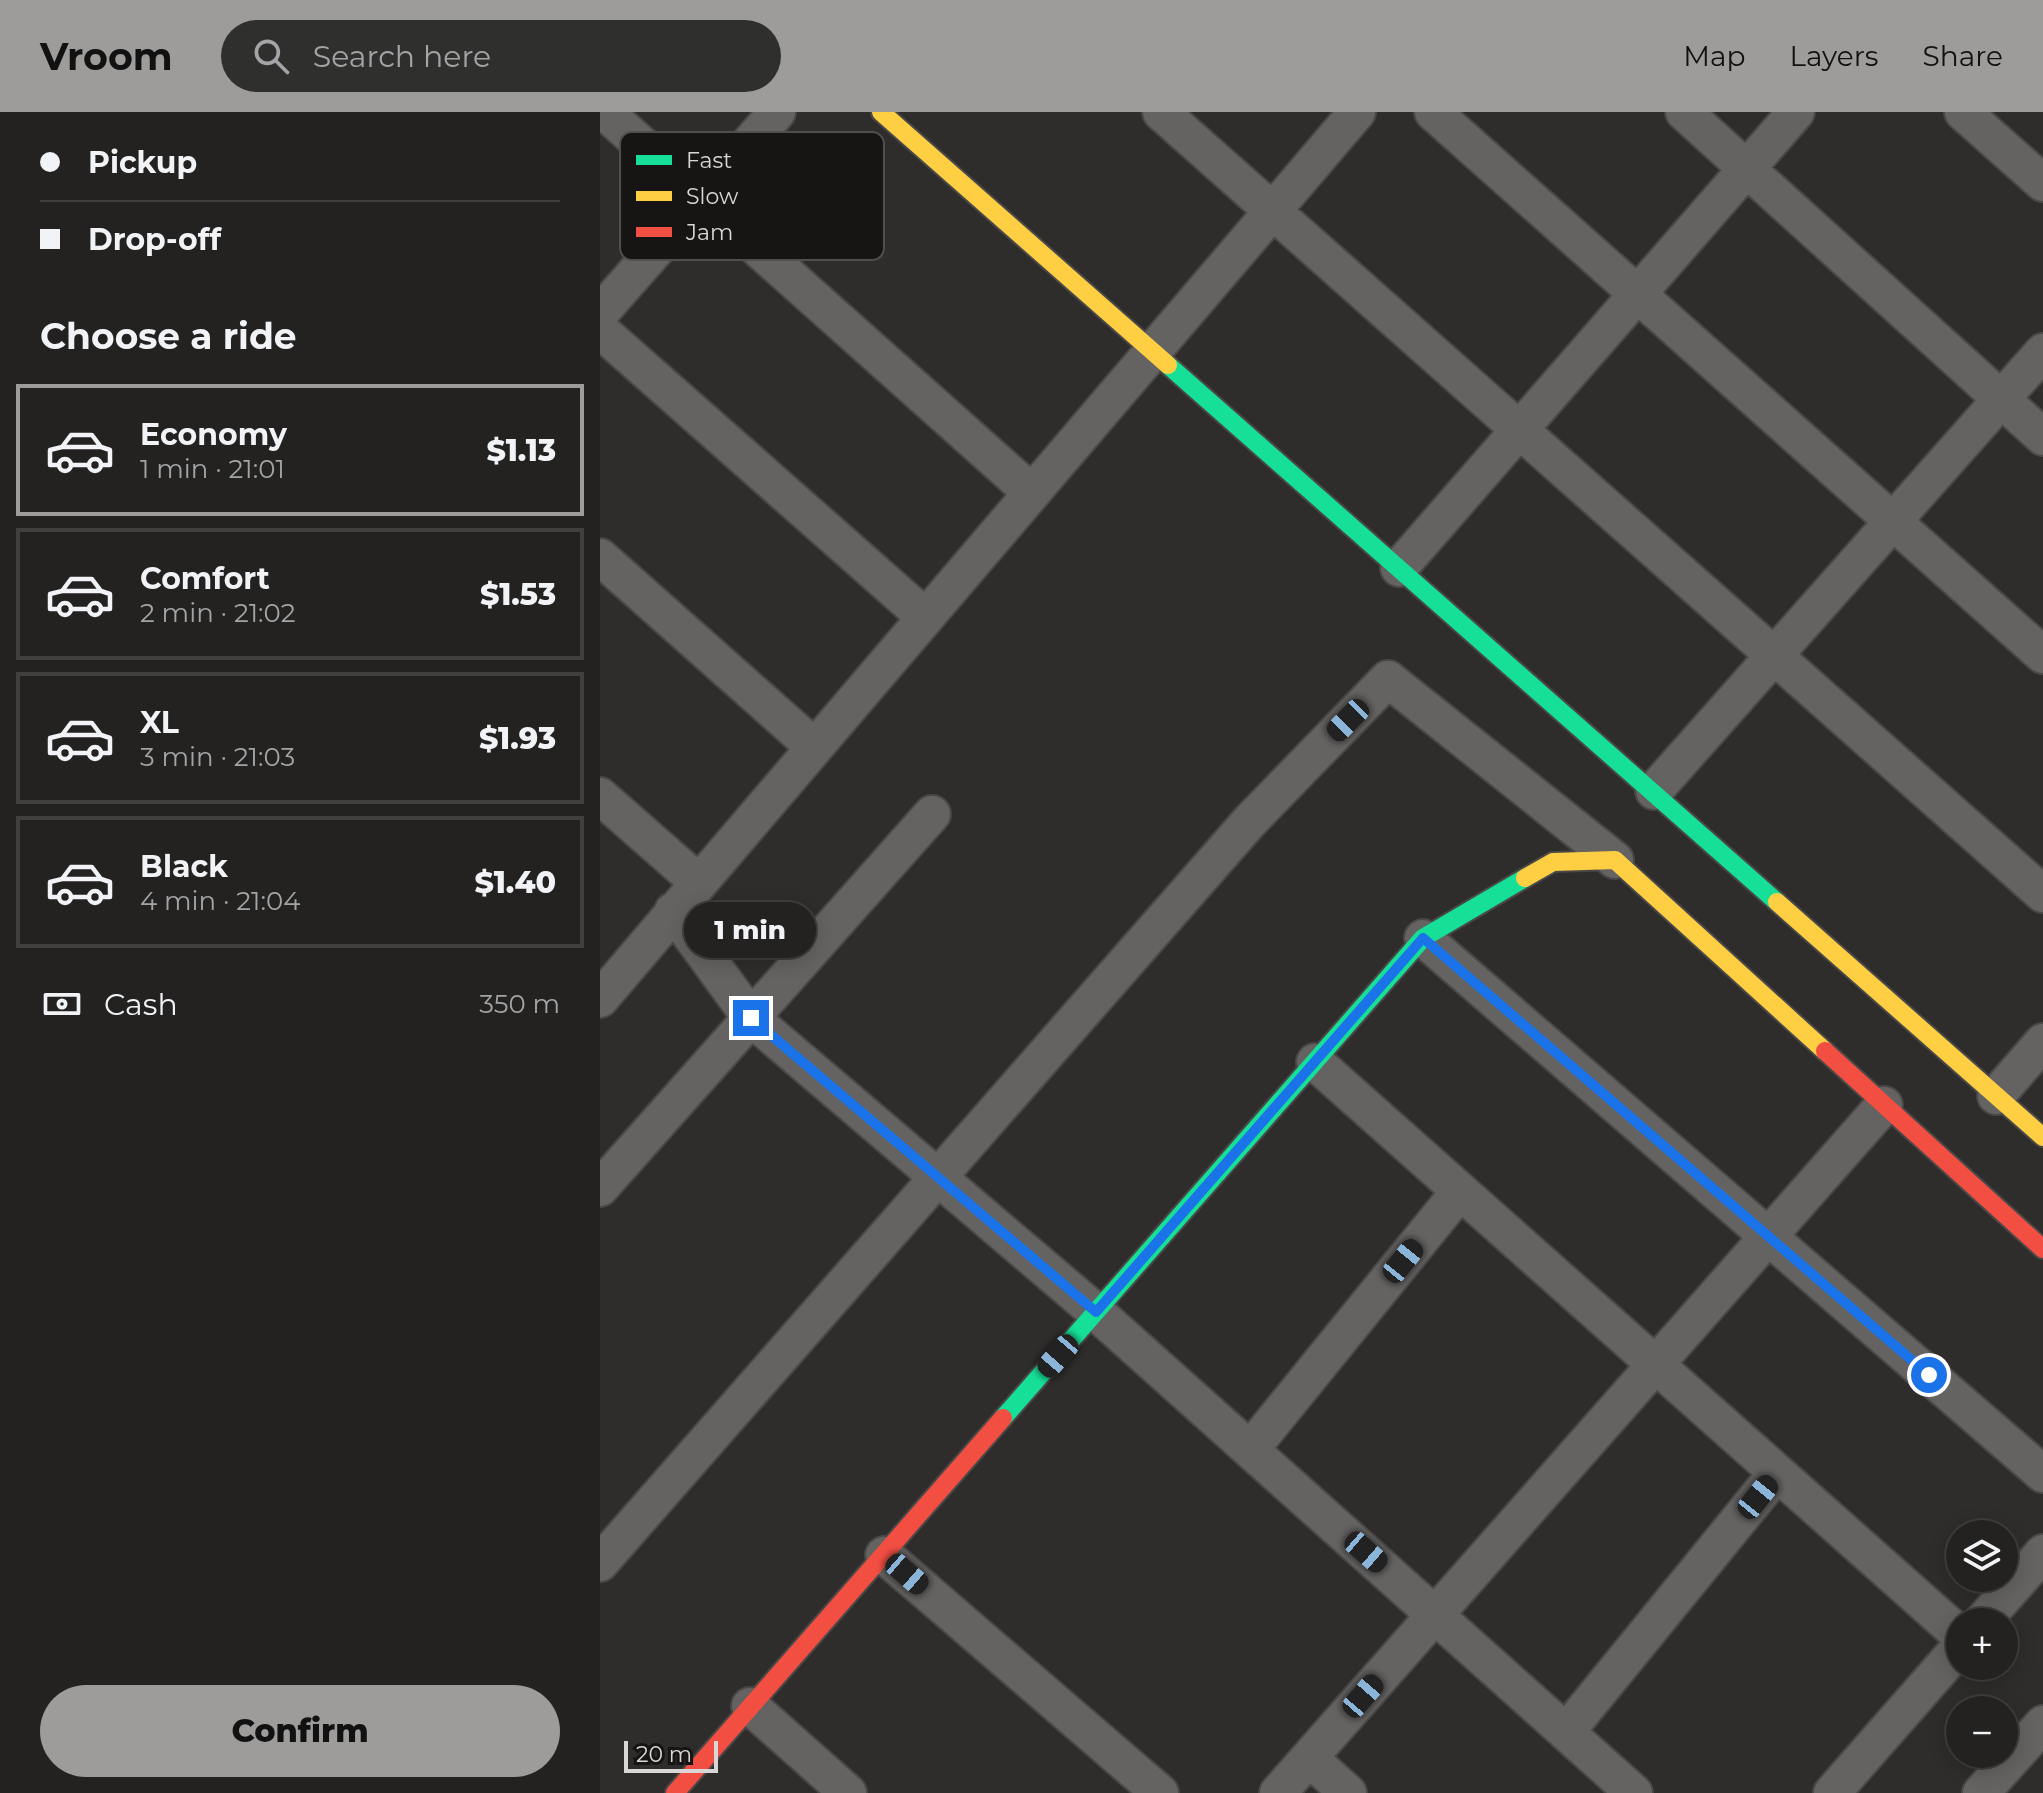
<!DOCTYPE html>
<html lang="en">
<head>
<meta charset="utf-8">
<style>
  :root { --surface:#232220; --page:#2f2f2d; --text:#f1f3f6; --muted:#a3a4a5; --line:#403f3e; --accent:#9e9c9a }
  body { margin:0; font-family:Montserrat,sans-serif; background:var(--page); color:var(--text); height:100vh; display:flex; flex-direction:column; font-size:30px; white-space:nowrap }
  * { box-sizing:border-box; margin:0 }
  p { font-size:26px; color:var(--muted) }
  .icon { flex:none; width:44px; height:44px; fill:none; stroke:currentColor; stroke-width:2; stroke-linecap:round; stroke-linejoin:round }
  .map { position:relative; flex:1; overflow:hidden }
  .panel { display:flex; flex-direction:column; background:var(--surface); width:600px }
  .panel>* { flex:none }
  .banner { display:grid; align-content:center; height:176px; padding:0 40px; background:var(--surface) }
  .controls { position:absolute; left:1346px; top:1408px; display:grid; gap:16px }
  .controls a { display:grid; place-items:center; width:72px; height:72px; border-radius:50%; background:var(--surface); box-shadow:0 4px 20px #0003,0 0 0 2px var(--line); font-size:40px }
  .scale { position:absolute; left:24px; bottom:20px; width:94px; box-sizing:border-box; padding-left:8px; border:4px solid #d9d7d6; border-top:0; font-size:22px; line-height:28px; white-space:nowrap; color:#d9d7d6; -webkit-text-stroke:6px #161514; paint-order:stroke }
  .end { position:absolute; width:36px; height:36px; margin:-18px; border:10px solid #1a73e8; background:#fff; box-shadow:0 0 0 4px #fff }
  .from { border-radius:50% }
  .bubble { position:absolute; height:56px; border-radius:28px; background:var(--surface); box-shadow:0 4px 20px #0003,0 0 0 2px var(--line); font-size:26px; font-weight:800; line-height:56px; text-align:center }
  .car { position:absolute; width:24px; height:48px; margin:-24px -12px; border-radius:10px; box-shadow:0 0 6px 2px #0007; background:linear-gradient(#222 24%,#8ab4d8 0 40%,#222 0 76%,#8ab4d8 0 86%,#222 0) }
  .banner b { display:flex; align-items:center; gap:28px; height:76px; font-size:30px }
  .banner b+b { border-top:2px solid var(--line) }
  .banner i { width:20px; height:20px; background:var(--text) }
  ul { padding:0; list-style:none }
  li { display:flex; align-items:center; gap:24px; height:132px; margin:0 16px 12px; padding:0 24px; border:4px solid var(--line); border-radius:0px }
  li div { flex:1 }
  li b { display:block; font-size:30px }
  li em { font-style:normal; font-weight:800 }
  li.active { border-color:var(--accent) }
  li>.icon { width:72px; height:72px; stroke-width:1.5 }
  h2 { padding:0 40px; font-size:36px; line-height:96px }
  .pay { display:flex; align-items:center; gap:20px; height:88px; padding:0 40px; font-size:30px }
  .pay p { margin-inline-start:auto }
  .cta { display:flex; gap:16px; margin-top:auto; padding:16px 40px }
  .cta a { flex:1; height:92px; border-radius:48px; background:var(--accent); color:#111; font-size:32px; font-weight:800; line-height:92px; text-align:center }
  header { display:flex; align-items:center; gap:48px; box-sizing:border-box; height:112px; padding:0 40px; background:var(--accent); color:#111 }
  header strong { font-size:38px }
  nav { display:flex; gap:44px; margin-inline-start:auto; font-size:28px }
  .search { width:560px; height:72px; background:var(--page); display:flex; align-items:center; gap:20px; box-sizing:border-box; padding:0 28px; border-radius:44px; color:var(--muted); font-size:30px }
  main { display:flex; flex:1; min-height:0 }
  .map>svg:first-child { display:block }
  .lines { fill:none; stroke-linecap:round; stroke-linejoin:round }
  .street-casing { stroke:#494847; stroke-width:40 }
  .fast-casing { stroke:#494847; stroke-width:22 }
  .slow-casing { stroke:#494847; stroke-width:22 }
  .jam-casing { stroke:#494847; stroke-width:22 }
  .street { stroke:#656362; stroke-width:36 }
  .fast { stroke:#16e098; stroke-width:18 }
  .slow { stroke:#ffcf43; stroke-width:18 }
  .jam { stroke:#f24e42; stroke-width:18 }
  .route { stroke:#1a73e8; stroke-width:10 }
  .key { fill:#161514; stroke:#504f4e; stroke-width:2 }
  .key-label { font-size:22px; fill:#d9d7d6 }
</style>
</head>
<body>
<header>
<strong>Vroom</strong>
<div class="search"><svg class="icon" aria-label="search" viewBox="0 0 24 24"><circle cx="10" cy="10" r="6"/><path d="M15 15l6 6"/></svg>Search here</div>
<nav><a>Map</a><a>Layers</a><a>Share</a></nav>
</header>
<main>
<section class="panel">
<div class="banner">
<b><i class="from"></i>Pickup</b>
<b><i></i>Drop-off</b>
</div>
<h2>Choose a ride</h2>
<ul>
<li class="active"><svg class="icon" aria-label="car" viewBox="0 0 24 24"><path d="M5 17H2v-5l4-1 3-4h7l3 4 3 1v5h-3M9 17h6M6 11h13"/><circle cx="7" cy="17" r="2"/><circle cx="17" cy="17" r="2"/></svg><div><b>Economy</b><p>1 min · 21:01</p></div><em>$1.13</em></li>
<li><svg class="icon" aria-label="car" viewBox="0 0 24 24"><path d="M5 17H2v-5l4-1 3-4h7l3 4 3 1v5h-3M9 17h6M6 11h13"/><circle cx="7" cy="17" r="2"/><circle cx="17" cy="17" r="2"/></svg><div><b>Comfort</b><p>2 min · 21:02</p></div><em>$1.53</em></li>
<li><svg class="icon" aria-label="car" viewBox="0 0 24 24"><path d="M5 17H2v-5l4-1 3-4h7l3 4 3 1v5h-3M9 17h6M6 11h13"/><circle cx="7" cy="17" r="2"/><circle cx="17" cy="17" r="2"/></svg><div><b>XL</b><p>3 min · 21:03</p></div><em>$1.93</em></li>
<li><svg class="icon" aria-label="car" viewBox="0 0 24 24"><path d="M5 17H2v-5l4-1 3-4h7l3 4 3 1v5h-3M9 17h6M6 11h13"/><circle cx="7" cy="17" r="2"/><circle cx="17" cy="17" r="2"/></svg><div><b>Black</b><p>4 min · 21:04</p></div><em>$1.40</em></li>
</ul>
<div class="pay"><svg class="icon" aria-label="cash" viewBox="0 0 24 24"><path d="M3 7h18v10H3z"/><circle cx="12" cy="12" r="2"/></svg>Cash<p>350 m</p></div>
<div class="cta"><a>Confirm</a></div>
</section>
<div class="map">
<svg width="1443" height="1681" viewBox="0 0 1443 1681">
  <rect width="100%" height="100%" fill="#2f2d2b"/>
  <g class="lines">
    <g class="street-casing">
      <path id="street" d="M5,0L431,380
        M561,0L1443,782
        M833,0L1443,543
        M1084,0L1443,325
        M1363,0L1443,71
        M0,201L177,0
        M0,218L324,504
        M0,445L213,634
        M799,456L1196,0
        M1054,679L1443,240
        M0,684L98,770
        M73,799L151,906L496,1200L1034,1681
        M823,826L1443,1362
        M0,887L757,0
        M715,950L1360,1523
        M1396,984L1443,930
        M0,1076L332,702
        M650,1338L860,1079
        M284,1443L560,1681
        M0,1451L649,710L788,567L1015,748
        M1382,1510L1443,1441
        M150,1594L248,1681
        M966,1620L1177,1361
        M709,1646L748,1681
        M678,1681L1284,993
        M1232,1681L1360,1535
        M1381,1681L1443,1612"/>
    </g>
    <g class="fast-casing">
      <path id="fast" d="M568,253L1177,790
        M403,1306L823,826L925,766"/>
    </g>
    <g class="slow-casing">
      <path id="slow" d="M281,0L568,253
        M925,766L953,750L1015,748L1225,939
        M1177,790L1443,1025"/>
    </g>
    <g class="jam-casing">
      <path id="jam" d="M1225,939L1443,1137
        M75,1681L403,1306"/>
    </g>
    <use href="#street" class="street"/>
    <use href="#fast" class="fast"/>
    <use href="#slow" class="slow"/>
    <use href="#jam" class="jam"/>
  </g>
  <g class="lines">
    <path class="route" d="M151,906L496,1200L823,826L1329,1263"/>
  </g>
  <rect x="20" y="20" width="264" height="128" rx="12" class="key"/>
  <rect x="36" y="43" width="36" height="10" fill="#16e098"/>
  <rect x="36" y="79" width="36" height="10" fill="#ffcf43"/>
  <rect x="36" y="115" width="36" height="10" fill="#f24e42"/>
  <g class="key-label">
    <text x="86" y="56">Fast</text>
    <text x="86" y="92">Slow</text>
    <text x="86" y="128">Jam</text>
  </g>
</svg>
<div class="controls">
<a><svg class="icon" aria-label="layers" viewBox="0 0 24 24"><path d="M12 4l9 5-9 5-9-5zM3 14l9 5 9-5"/></svg></a>
<a>+</a>
<a>−</a>
</div>
<div class="scale">20 m</div>
<i class="end from" style="left:1329px;top:1263px"></i>
<i class="end" style="left:151px;top:906px"></i>
<div class="bubble" style="left:84px;top:790px;width:132px">1 min</div>
<i class="car" style="left:748px;top:608px;rotate:225deg"></i>
<i class="car" style="left:803px;top:1149px;rotate:39deg"></i>
<i class="car" style="left:458px;top:1244px;rotate:221deg"></i>
<i class="car" style="left:1158px;top:1385px;rotate:39deg"></i>
<i class="car" style="left:766px;top:1440px;rotate:131deg"></i>
<i class="car" style="left:307px;top:1462px;rotate:131deg"></i>
<i class="car" style="left:763px;top:1584px;rotate:41deg"></i>
</div>
</main>
</body>
</html>
